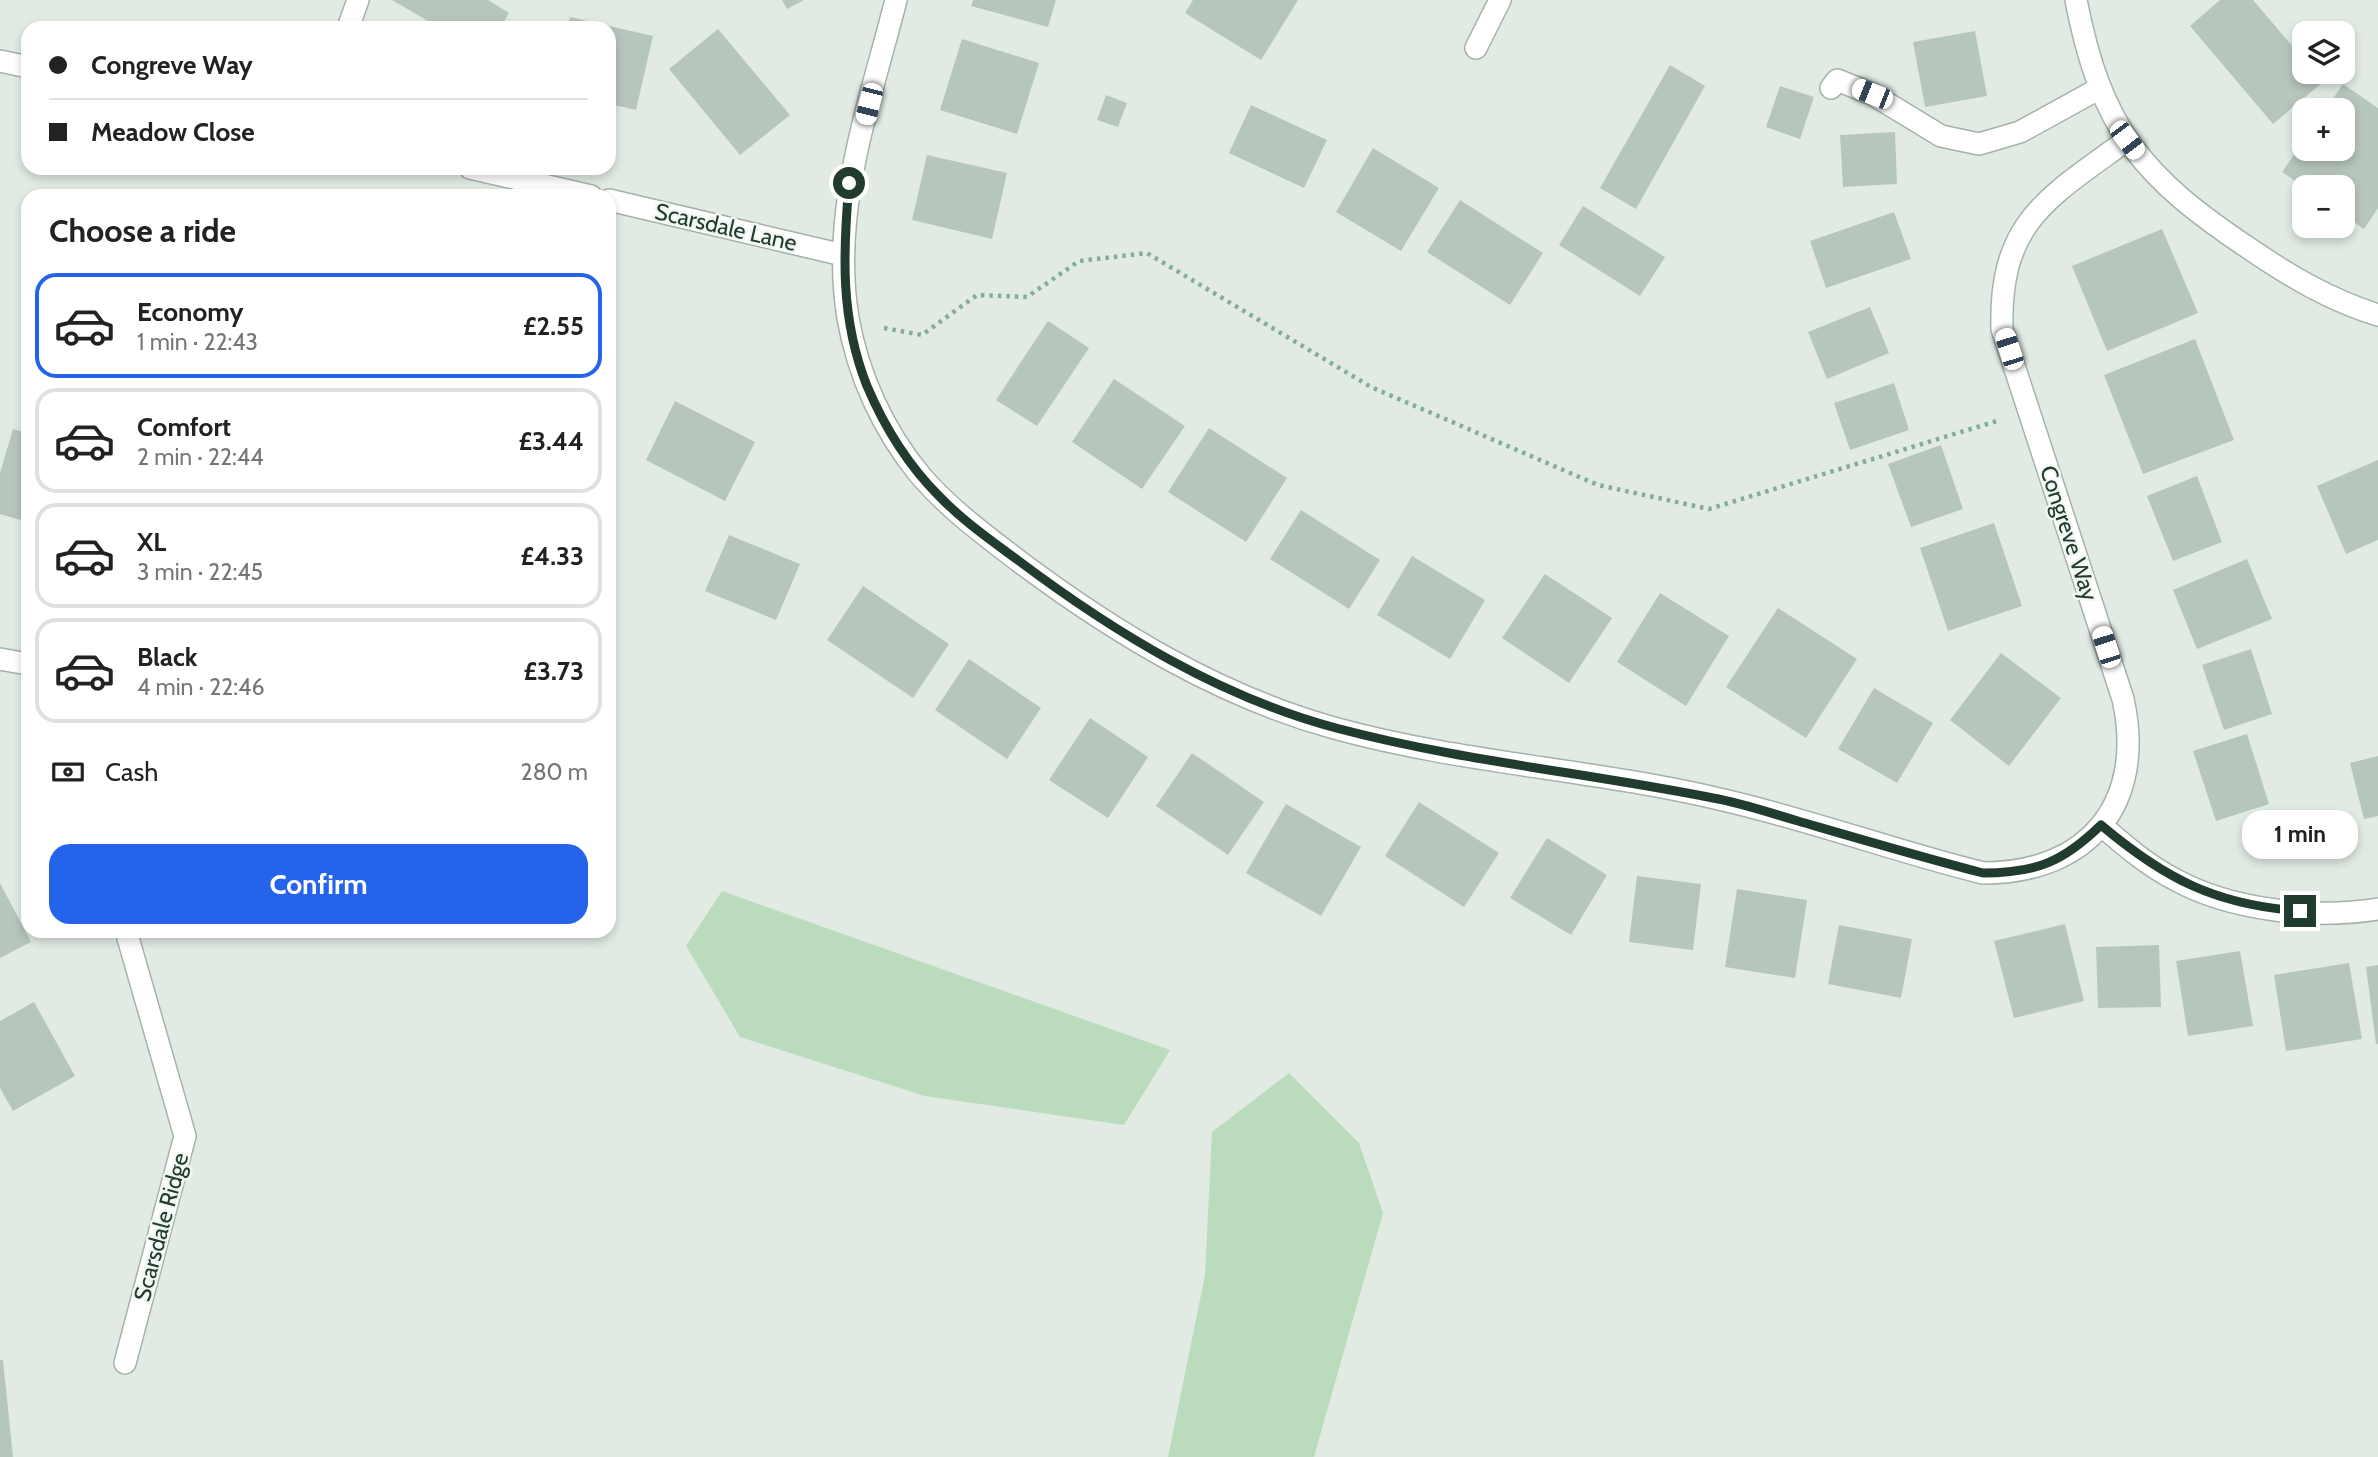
<!DOCTYPE html>
<html lang="en">
<head>
<meta charset="utf-8">
<style>
  :root { --surface:#fff; --page:#f2f2f2; --text:#222; --muted:#767676; --line:#e0e0e0; --accent:#2563eb }
  body { margin:0; font-family:Cabin,sans-serif; background:var(--page); color:var(--text); height:100vh; display:flex; flex-direction:column; font-size:26px; white-space:nowrap }
  * { box-sizing:border-box; margin:0 }
  p { font-size:23px; color:var(--muted) }
  .icon { flex:none; width:38px; height:38px; fill:none; stroke:currentColor; stroke-width:2; stroke-linecap:round; stroke-linejoin:round }
  .map { position:relative; flex:1; overflow:hidden }
  .details { position:absolute; left:21px; top:189px; width:595px; height:749px; display:flex; flex-direction:column; background:var(--surface); border-radius:21px; box-shadow:0 4px 10px #0003 }
  .details>* { flex:none }
  .hud { position:absolute; left:21px; top:21px; width:595px; height:154px; border-radius:21px; box-shadow:0 4px 10px #0003; display:grid; align-content:center; height:154px; padding:0 28px; background:var(--surface) }
  .buttons { position:absolute; left:2292px; top:21px; display:grid; gap:14px }
  .buttons a { display:grid; place-items:center; width:63px; height:63px; border-radius:14px; background:var(--surface); box-shadow:0 4px 10px #0003; font-size:35px }
  .end { position:absolute; width:32px; height:32px; margin:-16px; border:9px solid #223b2f; background:#fff; box-shadow:0 0 0 4px #fff }
  .from { border-radius:50% }
  .bubble { position:absolute; height:49px; border-radius:21px; background:var(--surface); box-shadow:0 4px 10px #0003; font-size:23px; font-weight:700; line-height:49px; text-align:center }
  .car { position:absolute; width:21px; height:42px; margin:-21px -10px; border-radius:9px; box-shadow:0 0 5px 2px #0007; background:linear-gradient(#fff 24%,#345 0 40%,#fff 0 76%,#345 0 86%,#fff 0) }
  .hud b { display:flex; align-items:center; gap:24px; height:66px; font-size:26px }
  .hud b+b { border-top:2px solid var(--line) }
  .hud i { width:18px; height:18px; background:var(--text) }
  ul { padding:0; list-style:none }
  li { display:flex; align-items:center; gap:21px; height:105px; margin:0 14px 10px; padding:0 14px; border:4px solid var(--line); border-radius:21px }
  li div { flex:1 }
  li b { display:block; font-size:26px }
  li em { font-style:normal; font-weight:700 }
  li.current { border-color:var(--accent) }
  li>.icon { width:63px; height:63px; stroke-width:1.5 }
  h2 { padding:0 28px; font-size:32px; line-height:84px }
  .pay { display:flex; align-items:center; gap:18px; height:77px; padding:0 28px; font-size:26px }
  .pay p { margin-inline-start:auto }
  .button { display:flex; gap:14px; margin-top:auto; padding:14px 28px }
  .button a { flex:1; height:80px; border-radius:21px; background:var(--accent); color:#fff; font-size:28px; font-weight:700; line-height:80px; text-align:center }
  .map>svg:first-child { display:block }
  .green { fill:#bbdcbc }
  .building { fill:#b7c6bd }
  .lines { fill:none; stroke-linecap:round; stroke-linejoin:round }
  .service-casing { stroke:#a4b3aa; stroke-width:24 }
  .minor-casing { stroke:#a4b3aa; stroke-width:24 }
  .path { stroke:#83ad97; stroke-width:4.5; stroke-dasharray:3.5 5; stroke-linecap:butt }
  .service { stroke:#fff; stroke-width:21 }
  .minor { stroke:#fff; stroke-width:21 }
  .route { stroke:#223b2f; stroke-width:9 }
  .labels { text-anchor:middle; stroke-width:5; stroke-linejoin:round; paint-order:stroke }
  .street-label { font-size:23px; fill:#223b2f; stroke:#f1f8f3 }
</style>
</head>
<body>
<div class="map">
<svg width="2378" height="1457" viewBox="0 0 2378 1457">
  <rect width="100%" height="100%" fill="#e1ebe4"/>
  <path class="green" d="M722,891L1170,1050L1124,1125L925,1096L740,1037L686,946Z
    M1289,1073L1359,1143L1383,1213L1314,1457H1168L1205,1275L1212,1132Z"/>
  <path class="building" d="M392,0H488L509,13L500,28H440Z
    M782,0H804L787,9Z
    M973,0H1056L1048,27L971,6Z
    M1193,0H1298L1261,60L1185,13Z
    M2220,0H2253L2305,61V72H2314L2323,82L2273,124L2190,26Z
    M570,17L653,36L636,110L609,104V28H567Z
    M718,29L790,115L740,155L669,69Z
    M1975,31L1987,96L1925,107L1913,42Z
    M962,39L1039,63L1017,134L940,110Z
    M1670,65L1705,86L1636,209L1600,188Z
    M2343,84L2378,108V208L2364,229L2343,214V187H2304L2282,172L2305,139V149H2343V110H2325Z
    M1780,86L1814,97L1800,139L1766,127Z
    M1106,95L1127,103L1118,127L1097,120Z
    M1251,105L1327,140L1304,188L1229,153Z
    M1895,132L1897,184L1843,187L1840,135Z
    M1373,148L1439,188L1401,251L1336,212Z
    M927,155L1007,173L992,239L912,220Z
    M1460,200L1543,253L1510,305L1427,252Z
    M1583,206L1665,257L1640,296L1559,245Z
    M1894,212L1911,259L1826,288L1810,241Z
    M2162,229L2198,313L2107,351L2072,266Z
    M1870,307L1889,353L1827,379L1808,332Z
    M1048,321L1089,348L1037,426L996,400Z
    M2195,339L2234,440L2143,474L2104,375Z
    M1114,379L1185,426L1142,489L1072,442Z
    M1894,383L1909,430L1850,450L1834,403Z
    M675,401L755,442L725,501L646,460Z
    M1209,428L1287,478L1246,542L1168,492Z
    M13,429L28,433V522L0,514V473Z
    M1941,445L1963,509L1911,527L1888,464Z
    M2378,460V540L2346,554L2317,486Z
    M2197,476L2222,542L2173,561L2147,496Z
    M1301,510L1380,560L1349,609L1270,559Z
    M1994,523L2022,606L1948,631L1920,548Z
    M729,535L800,564L776,620L705,591Z
    M1412,556L1485,600L1450,659L1377,615Z
    M2247,559L2272,619L2197,649L2173,590Z
    M1545,574L1612,618L1569,683L1502,638Z
    M863,586L949,644L913,698L827,640Z
    M1660,593L1729,636L1686,706L1617,662Z
    M1778,608L1857,659L1806,738L1726,687Z
    M2251,649L2272,714L2224,730L2202,665Z
    M2001,653L2061,698L2009,766L1950,720Z
    M969,659L1041,708L1007,759L935,710Z
    M1874,688L1933,723L1897,783L1838,749Z
    M1090,718L1148,757L1108,818L1049,780Z
    M2247,734L2269,804L2216,821L2193,751Z
    M1192,753L1264,802L1228,855L1156,806Z
    M2378,756V816L2364,819L2350,763Z
    M1419,802L1499,853L1464,907L1385,856Z
    M1286,804L1361,847L1321,916L1246,873Z
    M1547,838L1607,875L1571,935L1510,898Z
    M1637,876L1701,884L1693,950L1629,942Z
    M0,883L31,942L0,958Z
    M1737,889L1807,900L1795,978L1725,967Z
    M2065,924L2084,1001L2014,1018L1994,941Z
    M1839,925L1912,939L1901,998L1828,984Z
    M2159,945L2161,1007L2098,1008L2096,947Z
    M2240,951L2253,1026L2188,1036L2176,961Z
    M2349,963L2362,1039L2286,1051L2274,975Z
    M2378,965V1044H2376L2366,967Z
    M34,1002L75,1076L13,1111L0,1088V1021Z
    M0,1360H3L13,1457H0Z"/>
  <g class="lines">
    <g class="service-casing">
      <path id="service" d="M348,28L358,0
        M1831,88L1837,80L1872,94L1941,136L1979,144L2020,132L2100,88"/>
    </g>
    <g class="minor-casing">
      <path id="minor" d="M896,0C870,103 830,210 848,318C858,375 883,430 920,475C949,509 985,535 1020,562C1115,633 1219,696 1334,728C1460,763 1592,769 1719,799C1808,819 1894,851 1983,873C2089,873 2146,803 2123,699L2002,329C1999,221 2048,198 2127,140
        M2076,0C2101,129 2142,177 2250,249C2291,277 2330,300 2378,315
        M1476,48L1500,0
        M0,61L28,67
        M470,168L591,196
        M609,200L843,255
        M0,659L28,664
        M2101,825C2124,845 2147,865 2174,879C2232,911 2314,919 2378,909
        M125,1363L185,1136L126,931"/>
    </g>
    <path class="path" d="M884,328L922,335L977,295L1027,297L1079,261L1147,253L1371,387L1598,485L1709,509L1997,421"/>
    <use href="#service" class="service"/>
    <use href="#minor" class="minor"/>
  </g>
  <g class="lines">
    <path class="route" d="M849,183C843,253 840,318 867,386C884,426 908,465 939,496C963,521 992,541 1019,561C1115,633 1220,697 1336,728C1460,761 1588,773 1713,798C1742,803 1770,813 1798,821C1860,839 1921,857 1983,873C2036,873 2063,862 2101,825C2165,879 2216,905 2300,911"/>
  </g>
  <g class="labels">
    <g class="street-label">
      <text transform="translate(726 227) rotate(13)" y="8">Scarsdale Lane</text>
      <text transform="translate(2069 533) rotate(72)" y="8">Congreve Way</text>
      <text transform="translate(161 1227) rotate(-75)" y="8">Scarsdale Ridge</text>
    </g>
  </g>
</svg>
<div class="buttons">
<a><svg class="icon" aria-label="layers" viewBox="0 0 24 24"><path d="M12 4l9 5-9 5-9-5zM3 14l9 5 9-5"/></svg></a>
<a>+</a>
<a>−</a>
</div>
<i class="end from" style="left:849px;top:183px"></i>
<i class="end" style="left:2300px;top:911px"></i>
<div class="bubble" style="left:2242px;top:810px;width:116px">1 min</div>
<i class="car" style="left:1872px;top:94px;rotate:292deg"></i>
<i class="car" style="left:869px;top:104px;rotate:194deg"></i>
<i class="car" style="left:2127px;top:140px;rotate:143deg"></i>
<i class="car" style="left:2009px;top:349px;rotate:342deg"></i>
<i class="car" style="left:2106px;top:647px;rotate:342deg"></i>
<div class="hud">
<b><i class="from"></i>Congreve Way</b>
<b><i></i>Meadow Close</b>
</div>
<section class="details">
<h2>Choose a ride</h2>
<ul>
<li class="current"><svg class="icon" aria-label="car" viewBox="0 0 24 24"><path d="M5 17H2v-5l4-1 3-4h7l3 4 3 1v5h-3M9 17h6M6 11h13"/><circle cx="7" cy="17" r="2"/><circle cx="17" cy="17" r="2"/></svg><div><b>Economy</b><p>1 min · 22:43</p></div><em>£2.55</em></li>
<li><svg class="icon" aria-label="car" viewBox="0 0 24 24"><path d="M5 17H2v-5l4-1 3-4h7l3 4 3 1v5h-3M9 17h6M6 11h13"/><circle cx="7" cy="17" r="2"/><circle cx="17" cy="17" r="2"/></svg><div><b>Comfort</b><p>2 min · 22:44</p></div><em>£3.44</em></li>
<li><svg class="icon" aria-label="car" viewBox="0 0 24 24"><path d="M5 17H2v-5l4-1 3-4h7l3 4 3 1v5h-3M9 17h6M6 11h13"/><circle cx="7" cy="17" r="2"/><circle cx="17" cy="17" r="2"/></svg><div><b>XL</b><p>3 min · 22:45</p></div><em>£4.33</em></li>
<li><svg class="icon" aria-label="car" viewBox="0 0 24 24"><path d="M5 17H2v-5l4-1 3-4h7l3 4 3 1v5h-3M9 17h6M6 11h13"/><circle cx="7" cy="17" r="2"/><circle cx="17" cy="17" r="2"/></svg><div><b>Black</b><p>4 min · 22:46</p></div><em>£3.73</em></li>
</ul>
<div class="pay"><svg class="icon" aria-label="cash" viewBox="0 0 24 24"><path d="M3 7h18v10H3z"/><circle cx="12" cy="12" r="2"/></svg>Cash<p>280 m</p></div>
<div class="button"><a>Confirm</a></div>
</section>
</div>
</body>
</html>
